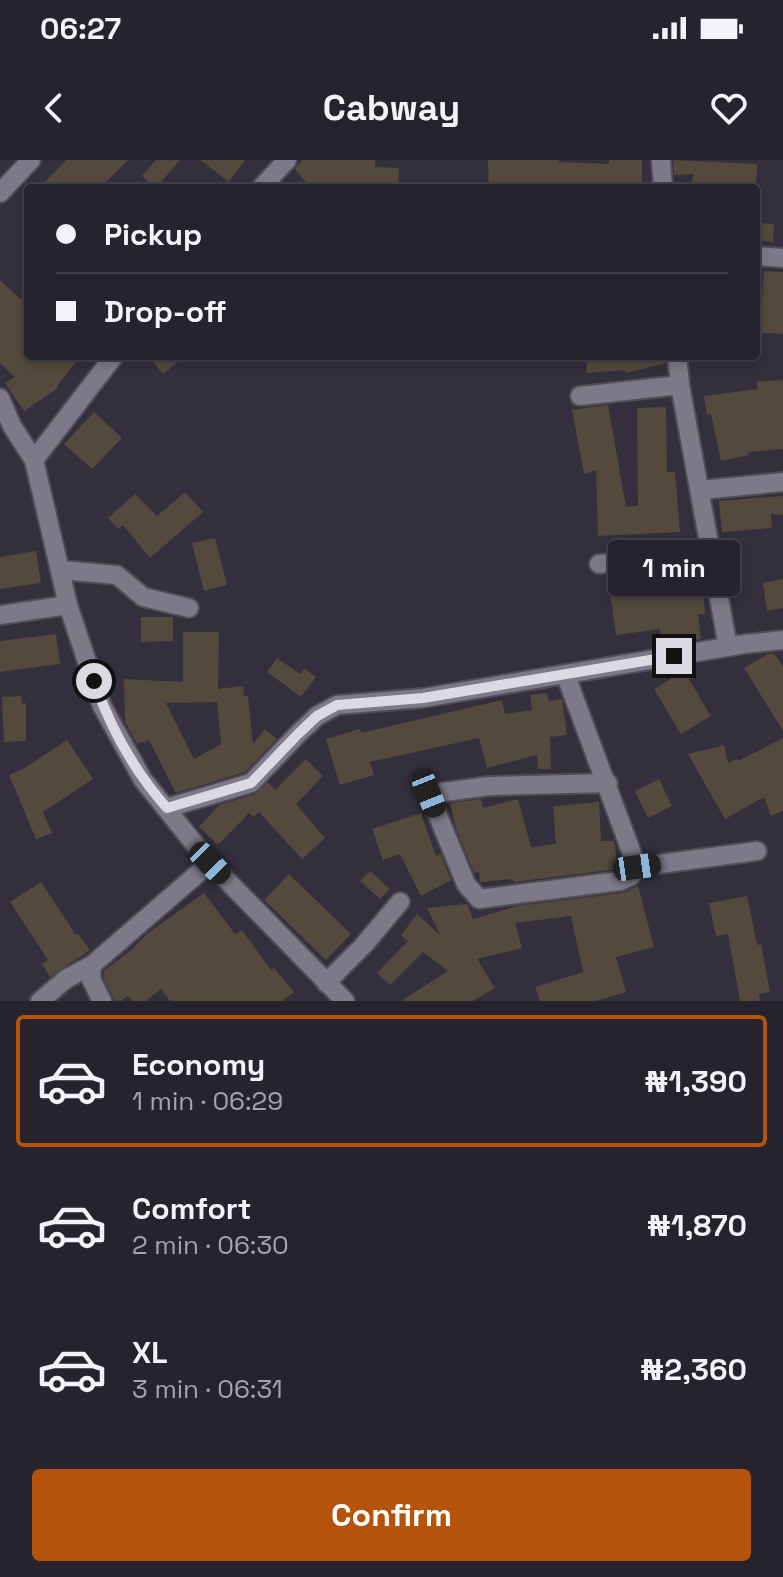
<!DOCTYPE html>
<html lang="en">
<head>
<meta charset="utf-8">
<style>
  :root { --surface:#27232e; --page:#2f2b36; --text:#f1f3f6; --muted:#a4a4aa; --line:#43404a; --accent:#b45309 }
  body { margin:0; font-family:"Space Grotesk",sans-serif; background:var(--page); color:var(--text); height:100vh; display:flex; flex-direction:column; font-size:30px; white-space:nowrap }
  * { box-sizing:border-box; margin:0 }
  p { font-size:26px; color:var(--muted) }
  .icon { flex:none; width:44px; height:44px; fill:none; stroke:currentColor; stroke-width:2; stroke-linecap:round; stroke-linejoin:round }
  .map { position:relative; height:841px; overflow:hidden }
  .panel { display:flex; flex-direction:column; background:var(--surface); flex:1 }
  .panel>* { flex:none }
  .banner { position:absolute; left:24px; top:24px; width:736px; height:176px; border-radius:8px; box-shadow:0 4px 12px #0003,0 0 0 2px var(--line); display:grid; align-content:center; height:176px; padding:0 32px; background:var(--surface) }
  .end { position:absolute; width:36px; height:36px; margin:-18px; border:10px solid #dcd9e2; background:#111; box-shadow:0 0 0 4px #111 }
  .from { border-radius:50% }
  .bubble { position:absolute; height:56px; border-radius:8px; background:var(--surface); box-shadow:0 4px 12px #0003,0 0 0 2px var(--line); font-size:26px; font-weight:800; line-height:56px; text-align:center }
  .car { position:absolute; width:24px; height:48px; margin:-24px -12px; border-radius:10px; box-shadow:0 0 6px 2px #0007; background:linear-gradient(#222 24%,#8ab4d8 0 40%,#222 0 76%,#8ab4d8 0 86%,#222 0) }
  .banner b { display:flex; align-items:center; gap:28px; height:76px; font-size:30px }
  .banner b+b { border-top:2px solid var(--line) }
  .banner i { width:20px; height:20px; background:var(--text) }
  ul { padding:14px 0 0; list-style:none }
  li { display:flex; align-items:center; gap:24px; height:132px; margin:0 16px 12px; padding:0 16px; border:4px solid transparent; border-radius:8px }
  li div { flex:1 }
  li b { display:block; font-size:30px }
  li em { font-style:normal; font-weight:800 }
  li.selected { border-color:var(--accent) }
  li>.icon { width:72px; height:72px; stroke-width:1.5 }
  .action { display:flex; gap:16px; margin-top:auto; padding:16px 32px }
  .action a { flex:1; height:92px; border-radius:8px; background:var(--accent); color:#fff; font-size:32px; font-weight:800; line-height:92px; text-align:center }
  .status { display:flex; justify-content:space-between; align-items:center; height:56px; padding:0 40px; background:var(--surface); direction:ltr }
  .status svg { height:22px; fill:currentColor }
  header { display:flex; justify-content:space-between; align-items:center; height:104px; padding:0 32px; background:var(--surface); font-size:36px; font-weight:800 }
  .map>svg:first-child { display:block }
  .building { fill:#53493d; fill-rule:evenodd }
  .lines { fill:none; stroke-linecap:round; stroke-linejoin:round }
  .minor-casing { stroke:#514d58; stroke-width:22 }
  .minor { stroke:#7d7988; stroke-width:18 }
  .route { stroke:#dcd9e2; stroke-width:10 }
</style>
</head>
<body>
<div class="status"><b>06:27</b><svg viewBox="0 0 49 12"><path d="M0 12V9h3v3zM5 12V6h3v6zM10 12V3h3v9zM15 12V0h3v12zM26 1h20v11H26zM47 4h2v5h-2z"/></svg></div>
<header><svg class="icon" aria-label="back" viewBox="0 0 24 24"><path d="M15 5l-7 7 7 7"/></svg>Cabway<svg class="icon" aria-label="heart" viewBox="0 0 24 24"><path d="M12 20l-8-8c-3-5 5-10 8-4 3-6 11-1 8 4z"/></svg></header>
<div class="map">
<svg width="783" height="841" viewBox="0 0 783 841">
  <rect width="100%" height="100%" fill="#342f3d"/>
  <path class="building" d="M66,0H128L100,28H39Z
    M156,0H180L156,28L142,16Z
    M200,0H245L229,22Z
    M302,0H375V7L399,8L398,28H311L295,9Z
    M488,0H559V2L609,4V0H642V28H489Z
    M673,0L757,4L756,28H692L693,14L674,15Z
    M756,63L774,64L773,82L756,81Z
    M764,111L783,112V174L760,173Z
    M0,120L28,146V196H81L57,226L58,228L24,251L5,223L15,217L0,203Z
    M148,196H185L163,214Z
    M586,196H665L666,203L626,213L625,210L587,213Z
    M783,220V289L748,292L749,295L721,301L711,254L707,255L704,236L758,229L757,222Z
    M608,245L626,347L638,346L637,248L666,247L667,312H675L680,372L598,376L596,310L584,314L572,250Z
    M94,252L122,278L92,309L64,284Z
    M185,332L203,352L150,398L123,365L118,369L108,358L135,334L157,356Z
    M783,336V355L771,354L772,368L722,372L719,341Z
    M215,378L227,425L204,431L192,383Z
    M36,391L41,423L0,429V397Z
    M692,417L694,433L703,432L705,454H698L701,479L662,486L660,469L616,475L610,432L656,426L655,421Z
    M783,419V448L767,451L763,423Z
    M141,457H173V481L141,482Z
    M183,472H219L218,529L243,526L244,536H248L253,584L265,569L277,579L245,612L176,633L149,580L137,584L125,562L124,519L183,522ZM217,542L221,584L194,599L166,543Z
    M56,474L60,504L0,512V481Z
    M774,493L783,507V571L744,508L768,494Z
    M277,498L300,514L304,508L316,517L301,537L267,512Z
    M684,511L711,556L681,574L654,529Z
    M547,533L549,541L562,539L567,575L550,577L551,609H538L537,595L487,608L479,578L370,602L374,615L340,625L326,579L360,569L361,573L502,540L505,554L532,550L530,535Z
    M21,536L22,544L26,543V581L4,582L2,537Z
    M783,578V651L771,656L764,637L725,659L688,594L724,585L728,603L736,599L738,601Z
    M67,580L93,619L43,652L52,673L36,679L9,615L23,609Z
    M306,599L323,616L296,644L325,678L302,699L259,652L254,657L249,653L218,685L199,667L219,645L255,634L268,622L275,630Z
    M659,619L672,646L648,658L635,631Z
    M481,639L483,648L518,639L531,687L556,684L553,646L599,642L601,681H614L618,709L514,722L512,719L480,722L479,712L474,713L456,669L450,643Z
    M421,653L436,696L441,694L451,720L421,736L400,694L383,700L372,669Z
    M370,711L390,729L380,739L360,721Z
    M289,714L351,774L326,800L264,740Z
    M41,722L76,775L78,774L90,790L50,817L42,804L48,800L10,742Z
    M638,726L654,787L616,797L626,832L596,841H540L535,827L583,812L571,756L515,763L522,788L477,799L495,828L473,841H401L448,811L423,792L390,825L377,813L408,781L401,775L417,754L441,776L427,748L467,744L473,759L517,746L622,733Z
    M204,733L235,774L242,770L271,810L274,808L294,832L282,841H170L161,829L146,841H132L128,836L121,841H115L103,817L104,811L131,790L148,773Z
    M747,736L757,785L761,784L770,832L759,834L760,841H740L728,774L716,776L709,743Z"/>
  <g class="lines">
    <g class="minor-casing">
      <path id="minor" d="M661,0L663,28
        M261,28L287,0
        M0,33L31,0
        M756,96L783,98
        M677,196L680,225L728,487
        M580,236L680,225
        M0,238L12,266L34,300L68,445L102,546L143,620L210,703L345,841
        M34,300L114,196
        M701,330L783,322
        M599,404L712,395
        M61,410L117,415L143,437L189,448
        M0,455L68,445
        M566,516L637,707L631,716L620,721L479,739L466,724L429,634L489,626L608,623
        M167,648L251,623L298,574L317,556L337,545L423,538L745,484L783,480
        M637,707L757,691
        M326,823L363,786L400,742
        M40,841L66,819L92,805
        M102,841L91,819L92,805L210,703"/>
    </g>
    <use href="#minor" class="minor"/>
  </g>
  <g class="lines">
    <path class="route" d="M94,521C110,567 135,612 167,648L251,623L298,574L317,556L337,545L423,538L674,496"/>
  </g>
</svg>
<i class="end from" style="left:94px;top:521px"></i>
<i class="end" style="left:674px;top:496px"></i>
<div class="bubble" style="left:608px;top:380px;width:132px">1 min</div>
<i class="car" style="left:429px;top:634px;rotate:158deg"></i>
<i class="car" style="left:210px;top:703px;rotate:136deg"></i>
<i class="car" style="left:637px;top:707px;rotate:82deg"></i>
<div class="banner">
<b><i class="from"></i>Pickup</b>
<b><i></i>Drop-off</b>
</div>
</div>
<section class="panel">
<ul>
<li class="selected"><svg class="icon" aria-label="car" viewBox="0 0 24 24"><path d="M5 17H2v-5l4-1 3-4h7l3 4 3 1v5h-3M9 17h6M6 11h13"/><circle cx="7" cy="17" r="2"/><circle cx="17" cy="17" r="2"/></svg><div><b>Economy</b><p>1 min · 06:29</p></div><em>₦1,390</em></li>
<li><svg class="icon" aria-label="car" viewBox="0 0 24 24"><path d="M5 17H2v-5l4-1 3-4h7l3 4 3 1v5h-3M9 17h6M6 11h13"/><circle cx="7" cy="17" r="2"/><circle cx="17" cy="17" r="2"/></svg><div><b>Comfort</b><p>2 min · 06:30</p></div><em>₦1,870</em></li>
<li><svg class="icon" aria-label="car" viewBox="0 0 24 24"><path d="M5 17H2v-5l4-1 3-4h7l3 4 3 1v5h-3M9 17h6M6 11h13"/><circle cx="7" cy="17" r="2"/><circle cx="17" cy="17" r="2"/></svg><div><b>XL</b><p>3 min · 06:31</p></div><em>₦2,360</em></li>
</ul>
<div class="action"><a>Confirm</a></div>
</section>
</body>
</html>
